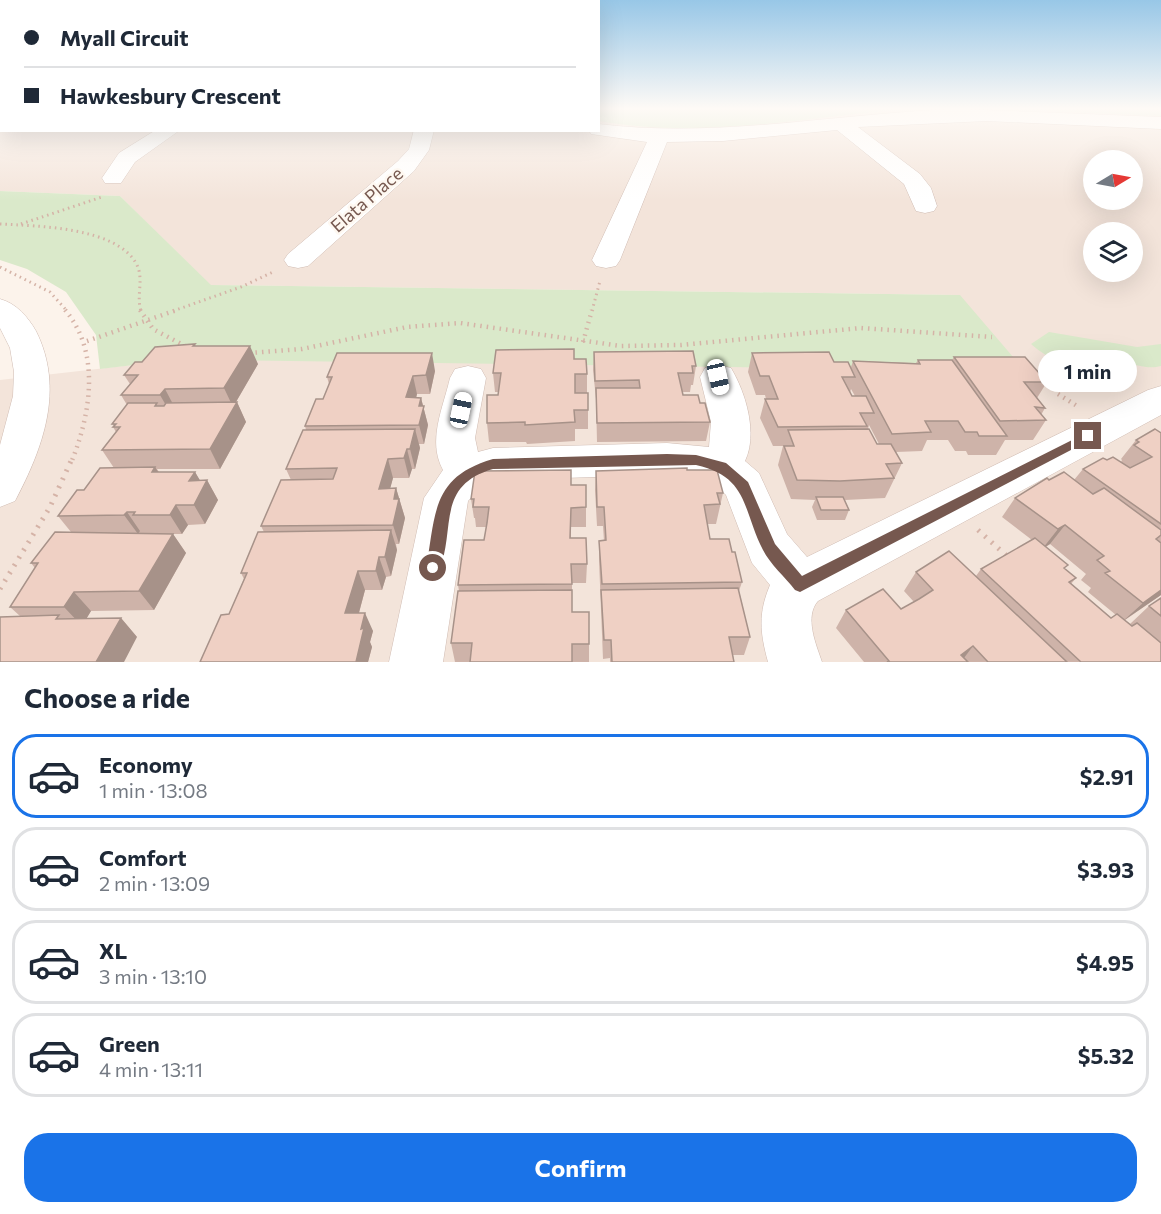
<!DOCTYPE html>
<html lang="en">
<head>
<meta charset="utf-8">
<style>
  :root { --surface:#fff; --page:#f2f2f3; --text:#1f2937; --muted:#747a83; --line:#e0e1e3; --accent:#1a73e8 }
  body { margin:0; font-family:Commissioner,sans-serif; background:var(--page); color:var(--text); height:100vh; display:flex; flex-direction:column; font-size:22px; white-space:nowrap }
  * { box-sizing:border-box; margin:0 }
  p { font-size:20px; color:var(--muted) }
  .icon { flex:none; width:33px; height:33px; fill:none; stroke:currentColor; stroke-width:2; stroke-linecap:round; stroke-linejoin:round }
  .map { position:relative; height:662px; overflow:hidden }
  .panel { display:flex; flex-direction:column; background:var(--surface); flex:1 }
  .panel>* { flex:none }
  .top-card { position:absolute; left:0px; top:0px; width:600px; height:132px; box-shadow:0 6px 24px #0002; display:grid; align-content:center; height:132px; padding:0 24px; background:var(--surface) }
  .needle { width:39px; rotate:80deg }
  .buttons { position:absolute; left:1083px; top:150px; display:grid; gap:12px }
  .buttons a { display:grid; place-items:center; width:60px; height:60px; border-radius:50%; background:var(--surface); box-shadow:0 6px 24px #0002; font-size:30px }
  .end { position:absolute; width:27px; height:27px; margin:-14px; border:8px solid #76584f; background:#fff; box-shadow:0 0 0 3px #fff }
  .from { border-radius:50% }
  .bubble { position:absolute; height:42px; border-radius:21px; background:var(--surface); box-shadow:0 6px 24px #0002; font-size:20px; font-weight:700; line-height:42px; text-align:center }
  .car { position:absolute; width:18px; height:36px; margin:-18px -9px; border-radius:8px; box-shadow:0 0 4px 2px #0007; background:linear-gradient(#fff 24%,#345 0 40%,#fff 0 76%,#345 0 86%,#fff 0) }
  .top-card b { display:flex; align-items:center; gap:21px; height:57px; font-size:22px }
  .top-card b+b { border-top:2px solid var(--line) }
  .top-card i { width:15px; height:15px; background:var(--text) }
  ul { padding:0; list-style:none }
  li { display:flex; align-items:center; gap:18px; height:84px; margin:0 12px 9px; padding:0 12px; border:3px solid var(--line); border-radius:24px }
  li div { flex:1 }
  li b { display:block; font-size:22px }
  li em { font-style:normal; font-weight:700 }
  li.on { border-color:var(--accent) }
  li>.icon { width:54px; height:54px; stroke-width:1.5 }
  h2 { padding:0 24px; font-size:27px; line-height:72px }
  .action { display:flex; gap:12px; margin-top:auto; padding:12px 24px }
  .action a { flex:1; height:69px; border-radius:24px; background:var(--accent); color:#fff; font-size:24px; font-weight:700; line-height:69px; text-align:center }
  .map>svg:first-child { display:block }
  .residential { fill:#f3e4da; fill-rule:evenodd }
  .green { fill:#dae9ca }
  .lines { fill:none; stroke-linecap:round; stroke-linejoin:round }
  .minor-casing { stroke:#d0bcb3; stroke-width:1 }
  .path-far2 { stroke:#d5b3a7; stroke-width:3; stroke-dasharray:1.5 4; stroke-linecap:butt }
  .path-far1 { stroke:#d5b3a7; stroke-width:4.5; stroke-dasharray:1.5 5; stroke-linecap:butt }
  .path { stroke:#d5b3a7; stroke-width:5; stroke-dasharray:2 7; stroke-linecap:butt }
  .minor { fill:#fff; fill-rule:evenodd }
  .wall { fill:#ceb3a9; fill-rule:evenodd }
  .shaded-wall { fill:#a79289 }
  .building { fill:#efd0c4; stroke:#a79289; stroke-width:1.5 }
  .route { fill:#76584f }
  .labels { text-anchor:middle; stroke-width:5; stroke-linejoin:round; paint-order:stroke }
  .far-street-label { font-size:18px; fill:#76584f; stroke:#fef8f1 }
</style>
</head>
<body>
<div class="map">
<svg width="1161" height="662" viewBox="0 0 1161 662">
  <rect width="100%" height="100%" fill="#fcf3eb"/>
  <path class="residential" d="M0,108L2,130H598L599,108H1161V662H0V380L168,361L960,295L210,285L120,196L0,191ZM1094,160H1132V200H1094ZM1094,232H1132V272H1094Z"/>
  <path class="green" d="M599,108H909C806,118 701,139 599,121Z
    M970,108H1161V116L982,108Z
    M0,191L120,196L211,285L960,295L1025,371L217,360L168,361L100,369L96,335L66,292L27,269L0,260Z
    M1049,332L1137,347L1161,344V366C1147,370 1138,364 1124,363C1085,361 1064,373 1031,344Z"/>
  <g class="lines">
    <g class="minor-casing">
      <path id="minor" d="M958,109L1161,117V129L987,121L858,127L920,174L931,188L937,206L934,211L925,213L916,211L904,184L837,130L723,141L667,142L620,260L616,266L606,268L596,266L592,260L647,142L591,134L589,130H598V124C719,139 837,113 958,109Z
        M156,130H180L135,162L121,183H105L102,178L119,153Z
        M414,130H434L429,150L414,171L308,266L298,268L288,266L284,260L288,254L398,161L409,149Z
        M0,299C16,303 28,317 36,331C65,389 43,448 15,501L0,507V445L13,396L14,372L10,348L0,328Z
        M718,365L731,368C746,393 758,434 745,461L759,473L787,534L807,557L1148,390L1161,386V415L818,601C804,617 816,644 822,662H768C760,633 758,613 770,585L752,563L726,495L709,479L667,475L493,480L480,488L468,501L443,662H389L424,498L443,470C427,441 443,408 450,378L455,369L468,366L481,369L486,378L475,438L478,452L493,448L667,443L709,447L711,422L700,377L705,368Z"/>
    </g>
    <path class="path-far2" d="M0,224C37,226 118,227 137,265C144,280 136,296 141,311
      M21,224L102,197
      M0,267L50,292L67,311
      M173,311L241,287L273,272
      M592,311L600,281"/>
    <path class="path-far1" d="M65,310C101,352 91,414 71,463
      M140,310L153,329L185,346
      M87,341L177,310
      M583,342L592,310
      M249,353L302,349L407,327L460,323L621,346L681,345L861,328L992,337
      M1058,394L1077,406"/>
    <path class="path" d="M978,530L1008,557
      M0,589L50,507L71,461"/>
    <use href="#minor" class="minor"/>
  </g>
  <path class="wall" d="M195,344L196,346L258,364L236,402H237L246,422L220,469H157L159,472H195L200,481L207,480L218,500L205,524L188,525L182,534H173L186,553L154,610L91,611L86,619L121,618L137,637L20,616L10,607L35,568L31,563L71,532L58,516L84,490L114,468L102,450L116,432L113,427L114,426L112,424L127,405L121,395L130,384L124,375L142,362Z
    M594,352L696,366L693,385H691L690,392H682L683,395L700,403L710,422L706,441L597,442L596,399L593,370Z
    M752,353L834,362L851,367L853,361L916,363L918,360H952L954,357L1047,382L1037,398L1045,408L1041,415L1046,420L1033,440H1005L996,455H968L966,451H955L948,440H927L922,451L896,452L902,463L885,498L845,500L849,510L845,520H817L812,507L815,500L791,499L778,465L783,446H773L760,418L765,399H766L765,395H756L748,372ZM851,389L855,396H852L850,393ZM869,425L879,444H877L868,429Z
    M574,359L587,374V393H588V429H575V441L527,444L526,442H489L487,423L499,392H495L493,373Z
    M435,371L430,394H417L416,398H421L428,425L424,444H419L420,448L415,469H412L409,478H393L390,488H396L405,518L399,544H396L397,550L391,576L386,577L382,590H365L359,613L373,631L370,642L372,647L368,662H200L229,614L244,579L241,573L264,532L261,526L291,480L286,469L306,430L305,426L323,399L329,384L327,377Z
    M1161,433V595L1125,620L1130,624L1149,606L1161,598V662H864L836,628L846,610L901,609L914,602L904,591L916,572L976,576L981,569L1032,540L1002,517L1015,498L1049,480H1074L1083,469L1107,460L1121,462L1122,460L1121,459L1136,440ZM1050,544L1086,574L1081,580L1091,588L1088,592L1116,615L1111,618L1071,584L1076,578L1065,569L1046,547Z
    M571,470V485L586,507V527H571V538L587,564L586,583H572V612L589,644V662H455L451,643L459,591L458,585L484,540L486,527H476L475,518H474L471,499Z
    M687,470L723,493L716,524H707L710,539L732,552L742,582L739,591L750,637L744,655H733L734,662H610V658L603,659L599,560V541H604L603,526H597L595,490L596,471Z"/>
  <path class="shaded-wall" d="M250,346L258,364L233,407L224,388Z
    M432,353L435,371L430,394L426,375Z
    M413,376L417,394L411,417L406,397Z
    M165,389L175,408L171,414L160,395Z
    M421,398L428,425L424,444L419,425V406Z
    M237,402L246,422L220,469L210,449Z
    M415,429L420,448L415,469L410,449Z
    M407,449L412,469L409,478L404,458Z
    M388,459L393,478L385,508L379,489Z
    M155,467L168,487L152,472Z
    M195,472L204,487L207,480L218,500L205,524L194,505L189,481Z
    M396,488L405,518L399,544L393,525L394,499Z
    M176,505L188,525L182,534L170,515Z
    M127,512L140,531L138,534L124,515Z
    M1065,525L1050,544L1043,548L1058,529Z
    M391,530L397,550L391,576L385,557Z
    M173,534L186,553L154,610L139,591Z
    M379,557L386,577L382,590L376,571Z
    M358,571L365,590L354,631L345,613Z
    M1161,590V595L1123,621L1143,603Z
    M74,592L91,611L82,626L64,607Z
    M365,613L373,631L370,642L372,647L368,662H356L361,629Z
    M121,618L137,637L124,662H96Z
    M973,646L961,662V655Z"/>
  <path class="building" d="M195,344L193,346H250L224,388L165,389L160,395H121L138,375H124L135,362H142L155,347Z
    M574,349V359H586L587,374H575V393H588V410H574L575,422L525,425V422L487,423V395H498L501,373H493L496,350Z
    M693,351L696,366H692L693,373H678L683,395H698L700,403H705L710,422L597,423L596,388H640L639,380L595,381L594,352Z
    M829,352L834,362H848L855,377H842L852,396H866L874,413H860L867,426L778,427L765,399H778L769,376H760L752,353Z
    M337,353H432L426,375L413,376L406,397L421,398L419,406H424L419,425L305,426L316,399H323L332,377H327Z
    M954,357H1025L1047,382H1024L1045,408L1035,407L1046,420L1000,421Z
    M918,360H952L1007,436H979L977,432H965L958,421H925L931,432L892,434L853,361L920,364Z
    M237,402L210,449L102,450L120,427H113L116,424H112L128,403H157L155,406H164L166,403Z
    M415,429L410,449H407L404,458L388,459L379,489L396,488L394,499H399L393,525L261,526L281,480L333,479L337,468L286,469L303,430Z
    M869,429L877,444H891L902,463L886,464L894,478L840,481L797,480L784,446H794L788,430Z
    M1155,429L1161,433V524L1083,469L1103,458L1107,460L1113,457L1130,468L1152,457L1134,445L1139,442L1136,440Z
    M155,467L152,472H195L189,481L207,480L194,505H176L170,515H133L135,512H127L124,515L58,516L77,490H84L100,468Z
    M687,468V470H717L723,493H717L720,504L704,505L710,539H729L732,552H735L742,582L602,584L599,541L606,540L604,507H597L596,471Z
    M571,470V485H586V507L571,508L570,538H586L587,564H571L572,584L458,585L464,540H484L487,523L489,507H473L474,499H471L475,471Z
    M1064,472L1093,494L1104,488L1161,530V535L1156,539L1161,543V590L1143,603L1105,573L1110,571L1097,560L1104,556L1065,525L1058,529L1015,498L1047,478L1049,480Z
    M816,497H843L849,510H821Z
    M391,530L385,557H379L376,571H358L345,613H365L361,629L364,628L356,662H200L221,615L229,614L247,573H241L258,532Z
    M55,532L173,534L139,591L74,592L64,607H10L38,563H31Z
    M1035,538L1068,565L1064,568L1076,578L1069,582L1111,618L1117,614L1132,626L1137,623L1161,643V662H1081L981,569Z
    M949,551L1067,662H988L973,646L961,655L968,662H887L889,661L846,610L883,589L901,609L919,599L933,590L916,572Z
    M738,588L750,637H729L734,662H612L611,640H604L601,590Z
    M572,590V612H589V644H572V662H470L472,643H451L458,591Z
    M1161,598V616L1149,606Z
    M59,615L56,619L121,618L96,662H0V617Z"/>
  <linearGradient id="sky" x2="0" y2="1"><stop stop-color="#98c7e7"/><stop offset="0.54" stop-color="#fefaf6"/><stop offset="1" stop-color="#fefaf6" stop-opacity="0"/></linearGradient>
  <rect width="1161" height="201" fill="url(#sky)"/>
  <path class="route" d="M1088,432L1094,436L1092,439L800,592L795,590C785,577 770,564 763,550C742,509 749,477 696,465L493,469C434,486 457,531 438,573L433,575L426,568C436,514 431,477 493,459L667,454L696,455L726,463L748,482L775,544L802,576Z"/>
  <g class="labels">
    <g class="far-street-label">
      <text transform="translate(367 200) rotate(-41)" y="6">Elata Place</text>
    </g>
  </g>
</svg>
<div class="buttons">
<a><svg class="needle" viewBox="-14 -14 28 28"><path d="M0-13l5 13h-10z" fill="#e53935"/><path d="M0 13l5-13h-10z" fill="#747a83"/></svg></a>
<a><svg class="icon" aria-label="layers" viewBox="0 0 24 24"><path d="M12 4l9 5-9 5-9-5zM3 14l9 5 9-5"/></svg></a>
</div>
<i class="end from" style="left:433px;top:568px"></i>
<i class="end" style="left:1088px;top:436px"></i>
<div class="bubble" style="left:1038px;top:350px;width:99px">1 min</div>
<i class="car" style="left:718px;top:377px;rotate:167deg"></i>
<i class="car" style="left:461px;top:410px;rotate:12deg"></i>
<div class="top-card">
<b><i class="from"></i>Myall Circuit</b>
<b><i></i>Hawkesbury Crescent</b>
</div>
</div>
<section class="panel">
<h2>Choose a ride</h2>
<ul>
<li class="on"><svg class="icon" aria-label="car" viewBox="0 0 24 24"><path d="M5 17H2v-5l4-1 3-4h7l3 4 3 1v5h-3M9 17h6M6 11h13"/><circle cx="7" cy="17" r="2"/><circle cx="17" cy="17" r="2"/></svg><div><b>Economy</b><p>1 min · 13:08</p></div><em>$2.91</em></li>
<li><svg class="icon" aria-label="car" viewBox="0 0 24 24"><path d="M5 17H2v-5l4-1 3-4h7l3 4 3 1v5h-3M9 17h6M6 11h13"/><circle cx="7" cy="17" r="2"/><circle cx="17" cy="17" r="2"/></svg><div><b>Comfort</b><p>2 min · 13:09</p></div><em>$3.93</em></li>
<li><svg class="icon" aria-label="car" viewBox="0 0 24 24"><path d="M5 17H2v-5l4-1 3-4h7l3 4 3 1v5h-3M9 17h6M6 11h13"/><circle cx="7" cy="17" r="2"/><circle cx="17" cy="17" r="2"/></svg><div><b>XL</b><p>3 min · 13:10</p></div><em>$4.95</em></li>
<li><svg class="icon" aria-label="car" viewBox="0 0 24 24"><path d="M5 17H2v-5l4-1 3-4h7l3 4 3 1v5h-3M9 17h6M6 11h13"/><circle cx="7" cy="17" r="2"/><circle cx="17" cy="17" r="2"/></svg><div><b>Green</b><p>4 min · 13:11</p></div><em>$5.32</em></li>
</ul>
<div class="action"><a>Confirm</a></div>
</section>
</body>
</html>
